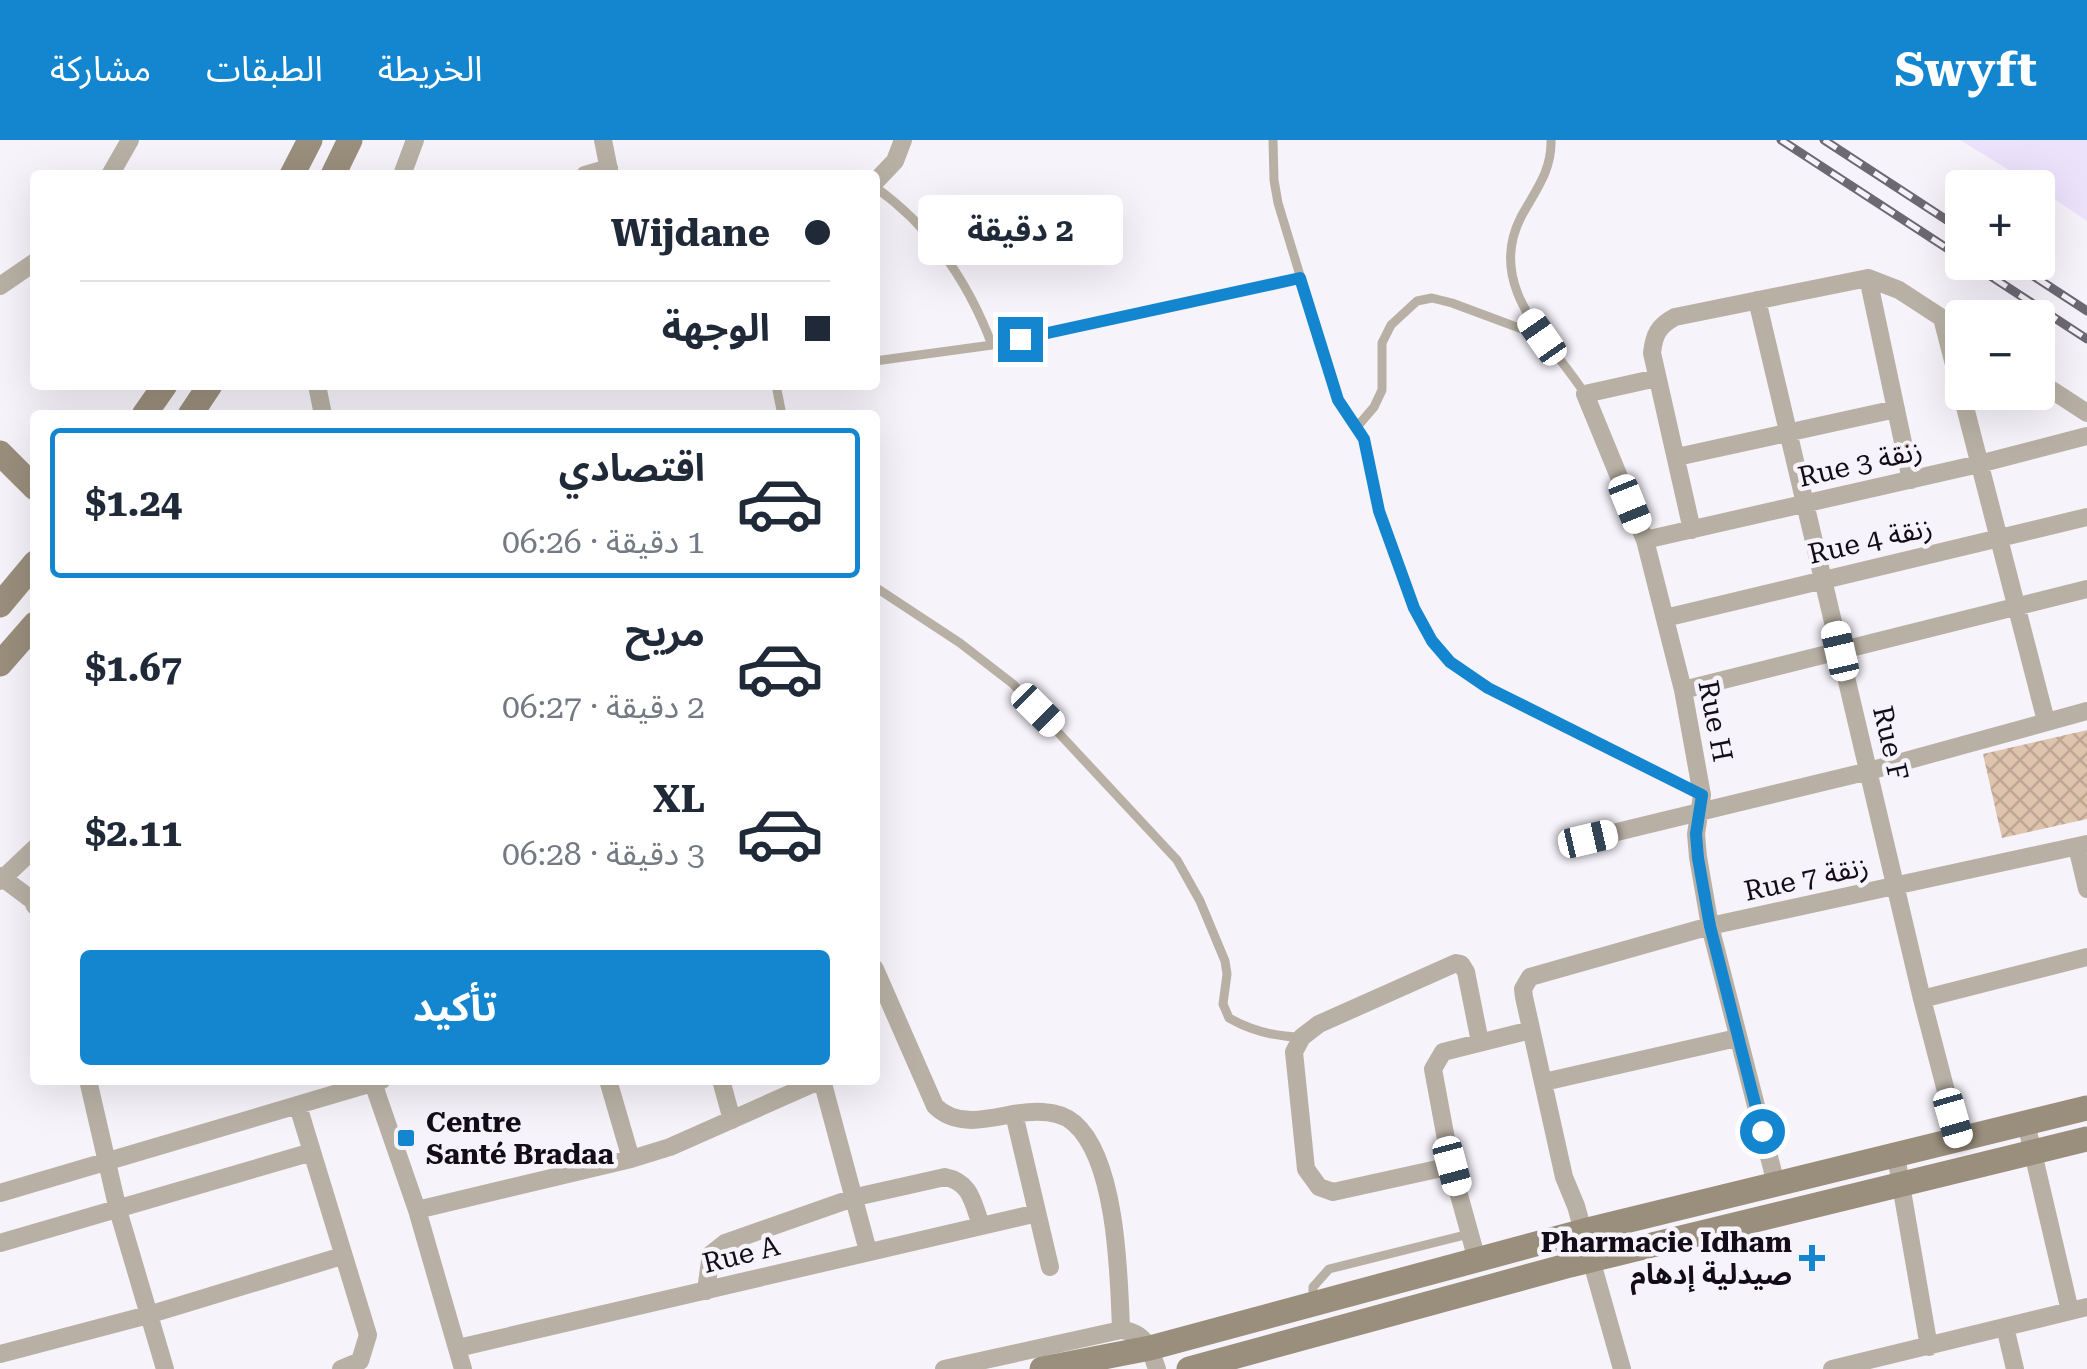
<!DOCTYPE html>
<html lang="ar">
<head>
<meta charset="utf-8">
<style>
  :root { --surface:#fff; --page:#f6f6f7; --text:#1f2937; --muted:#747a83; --line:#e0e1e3; --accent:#1386cf }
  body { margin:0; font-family:"Roboto Serif","Noto Sans Arabic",serif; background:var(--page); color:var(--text); direction:rtl; height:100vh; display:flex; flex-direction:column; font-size:38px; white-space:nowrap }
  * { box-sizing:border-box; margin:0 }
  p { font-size:32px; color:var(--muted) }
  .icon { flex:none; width:55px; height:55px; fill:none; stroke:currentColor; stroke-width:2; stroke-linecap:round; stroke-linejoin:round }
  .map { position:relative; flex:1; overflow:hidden; direction:ltr }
  .details { position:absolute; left:30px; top:270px; width:850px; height:675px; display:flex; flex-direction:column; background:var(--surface); border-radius:10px; box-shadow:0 10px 40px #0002; direction:rtl }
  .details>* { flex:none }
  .banner { position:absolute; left:30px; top:30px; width:850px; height:220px; border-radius:10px; box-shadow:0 10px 40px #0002; direction:rtl; display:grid; align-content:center; height:220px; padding:0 50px; background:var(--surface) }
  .controls { position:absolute; left:1945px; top:30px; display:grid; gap:20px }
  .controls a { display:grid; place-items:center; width:110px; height:110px; border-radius:10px; background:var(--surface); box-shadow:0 10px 40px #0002; font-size:50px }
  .end { position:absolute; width:45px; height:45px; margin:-22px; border:12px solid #1386cf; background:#fff; box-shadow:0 0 0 5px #fff }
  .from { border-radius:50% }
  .bubble { position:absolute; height:70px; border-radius:10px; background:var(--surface); box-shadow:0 10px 40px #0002; font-size:32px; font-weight:700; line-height:70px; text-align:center; direction:rtl }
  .car { position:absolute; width:30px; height:60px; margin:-30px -15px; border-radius:12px; box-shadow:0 0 8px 2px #0007; background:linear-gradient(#fff 24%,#345 0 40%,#fff 0 76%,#345 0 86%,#fff 0) }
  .banner b { display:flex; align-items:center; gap:35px; height:95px; font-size:38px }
  .banner b+b { border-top:2px solid var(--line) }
  .banner i { width:25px; height:25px; background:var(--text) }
  ul { padding:18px 0 0; list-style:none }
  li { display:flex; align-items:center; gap:30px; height:150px; margin:0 20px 15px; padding:0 30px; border:5px solid transparent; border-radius:10px }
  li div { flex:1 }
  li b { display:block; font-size:38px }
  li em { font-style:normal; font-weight:700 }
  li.on { border-color:var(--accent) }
  li>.icon { width:90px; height:90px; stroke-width:1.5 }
  .primary-button { display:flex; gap:20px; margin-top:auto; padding:20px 50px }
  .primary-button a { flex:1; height:115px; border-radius:10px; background:var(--accent); color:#fff; font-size:40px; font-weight:700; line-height:115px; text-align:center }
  header { display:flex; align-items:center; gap:60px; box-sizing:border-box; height:140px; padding:0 50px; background:var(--accent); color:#fff }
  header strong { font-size:48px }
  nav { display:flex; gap:55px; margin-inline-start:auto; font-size:35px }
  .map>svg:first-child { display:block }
  .built { fill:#ede2fb }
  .building { fill:url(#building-cross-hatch) }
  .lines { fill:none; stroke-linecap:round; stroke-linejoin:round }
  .lane { stroke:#b8b0a4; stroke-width:9 }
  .street { stroke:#b8b0a4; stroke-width:18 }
  .secondary { stroke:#9a8e7c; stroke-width:25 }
  .rail-casing { stroke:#6d6973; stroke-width:9 }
  .rail { stroke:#f6f3fa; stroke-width:5; stroke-dasharray:15; stroke-linecap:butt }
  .route { stroke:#1386cf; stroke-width:12 }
  .poi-dot { fill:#1386cf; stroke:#f6f3fa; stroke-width:4 }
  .labels { text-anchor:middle; stroke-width:9; stroke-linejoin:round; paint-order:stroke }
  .street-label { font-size:28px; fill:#120d18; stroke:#f6f3fa }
  .poi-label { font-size:28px; font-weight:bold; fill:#120d18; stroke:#f6f3fa; text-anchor:start }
</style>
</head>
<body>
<header>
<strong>Swyft</strong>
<nav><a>الخريطة</a><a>الطبقات</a><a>مشاركة</a></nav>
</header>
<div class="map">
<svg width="2087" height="1229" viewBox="0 0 2087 1229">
  <defs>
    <pattern id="building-cross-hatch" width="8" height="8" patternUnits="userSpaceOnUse" patternTransform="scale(2.5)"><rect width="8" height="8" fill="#dec3ad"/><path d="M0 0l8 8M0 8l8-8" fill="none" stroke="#bda694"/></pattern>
  </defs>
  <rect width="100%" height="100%" fill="#f6f3fa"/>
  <path class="built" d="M1960,0H2087V81L2038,48Z"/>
  <path class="building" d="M2087,590V679L2002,698L1983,614Z"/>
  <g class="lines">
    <path class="lane" d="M1273,0L1274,40L1278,63L1338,260L1364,299L1379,371L1414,467L1432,501L1450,522L1488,548L1700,654
      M1551,0C1552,31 1535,51 1521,77C1485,147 1550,200 1585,254
      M875,47C931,87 968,141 992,205
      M875,221L992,205L1300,138
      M776,245L782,275
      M1356,288L1374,267L1382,250V203L1391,185L1417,161L1432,158L1452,163L1538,195
      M875,447L960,503L1013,544L1177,720L1200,761L1225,821L1227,834L1223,864L1229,878C1252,891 1276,897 1302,897
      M1313,1163V1147L1329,1129L1469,1094"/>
    <path class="street" d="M603,0L610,35
      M110,35L130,0
      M402,35L415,0
      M585,35L609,28
      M875,42L895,21L903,0
      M1868,138L1911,340
      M0,146L35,122
      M1757,160L1922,859L1959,1001
      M1942,178L2046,581
      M1657,238L1585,254L1645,400L1683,550L1702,655L1696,694L1698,717L1710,786L1776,1044
      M2038,241L2087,273
      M317,245L323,275
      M1677,317L1896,269
      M1692,390L1652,213C1654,195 1658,186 1675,177L1868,138L1899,150L1962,191
      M1645,400L1979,324L2087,296
      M1665,478L2087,377
      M1683,550L2087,449
      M1588,699L1869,631L2087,571
      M2077,707L2087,749
      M0,736L32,760L35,766
      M0,741L35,708
      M875,829L935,966C955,986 983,980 1008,975C1029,971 1057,968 1074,983C1117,1020 1119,1137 1121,1190
      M1922,859L2087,817
      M88,940L118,1070L165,1229
      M372,940L417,1070L463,1229
      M608,940L631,1019
      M721,940L732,980
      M822,940L868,1111
      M1544,942L1737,898
      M298,966L368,1195L360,1221L341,1229
      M1014,974L1050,1127
      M2026,983L2070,1171
      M1896,1016L1929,1207
      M1451,1026L1333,1052L1319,1047L1306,1029L1294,912L1302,897L1319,884L1456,823L1461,824L1466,832L1480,902
      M0,1053L382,940
      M417,1070L631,1019L670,1007L821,940
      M0,1103L312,1012
      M1477,1120L1451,1026L1433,929L1443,912L1531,890
      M706,1151L711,1114L725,1103L856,1057L945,1037C971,1042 973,1063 981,1085
      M2005,1187L2015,1229
      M458,1208L1037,1073
      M0,1214L148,1175L342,1116
      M944,1229L1121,1190C1145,1192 1150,1208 1157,1229
      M1622,1229L1576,1066L1564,1037L1524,857L1523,849L1530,837L1710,786L2087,704
      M1832,1229L2087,1167"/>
    <path class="secondary" d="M292,35L310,0
      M333,35L350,0
      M144,275L165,245
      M190,275L210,245
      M0,313L35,348
      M0,465L35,423
      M0,524L35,484
      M1042,1229L1150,1208L1584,1091L2087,968
      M1189,1229L1570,1125L2087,999"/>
    <g class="rail-casing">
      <path id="rail" d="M1781,0L1962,118
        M1824,0L1962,90
        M1969,122L2087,199
        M2012,122L2087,171"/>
    </g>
    <use href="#rail" class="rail"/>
  </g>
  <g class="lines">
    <path class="route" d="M1020,199L1300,138L1338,260L1364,299L1379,371L1414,468L1432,501L1450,522L1488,548L1702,655L1696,694L1698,718L1710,786L1762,991"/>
  </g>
  <g class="poi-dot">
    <rect x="396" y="988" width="20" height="20" rx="5"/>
    <path d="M1807 1103h10v10h10v10h-10v10h-10v-10h-10v-10h10z"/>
  </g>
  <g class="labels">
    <g class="street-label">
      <text transform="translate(1860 323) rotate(-13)" y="10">Rue 3 زنقة</text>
      <text transform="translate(1870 400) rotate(-13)" y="10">Rue 4 زنقة</text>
      <text transform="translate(1716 581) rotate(79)" y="10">Rue H</text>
      <text transform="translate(1891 603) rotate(77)" y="10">Rue F</text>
      <text transform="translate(1806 738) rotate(-12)" y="10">Rue 7 زنقة</text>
      <text transform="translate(741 1114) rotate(-14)" y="10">Rue A</text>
    </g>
    <g class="poi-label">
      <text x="426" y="992">Centre<tspan x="426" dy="32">Santé Bradaa</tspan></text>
      <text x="1792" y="1112" text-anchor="end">Pharmacie Idham<tspan x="1792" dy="32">صيدلية إدهام</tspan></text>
    </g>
  </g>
</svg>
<div class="controls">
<a>+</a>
<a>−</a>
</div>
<i class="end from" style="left:1762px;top:991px"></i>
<i class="end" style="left:1020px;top:199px"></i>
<div class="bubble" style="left:918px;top:55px;width:205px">2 دقيقة</div>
<i class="car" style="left:1542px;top:197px;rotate:325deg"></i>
<i class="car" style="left:1630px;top:364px;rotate:158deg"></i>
<i class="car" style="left:1840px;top:511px;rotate:347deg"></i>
<i class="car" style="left:1038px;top:570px;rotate:135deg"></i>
<i class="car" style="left:1588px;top:699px;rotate:77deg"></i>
<i class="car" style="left:1953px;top:978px;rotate:164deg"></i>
<i class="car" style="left:1452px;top:1026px;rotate:165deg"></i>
<div class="banner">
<b><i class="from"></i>Wijdane</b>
<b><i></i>الوجهة</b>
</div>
<section class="details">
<ul>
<li class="on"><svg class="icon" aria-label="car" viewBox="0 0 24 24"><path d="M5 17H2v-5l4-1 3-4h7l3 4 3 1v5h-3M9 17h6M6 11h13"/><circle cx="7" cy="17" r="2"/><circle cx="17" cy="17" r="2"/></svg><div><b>اقتصادي</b><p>1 دقيقة · 06:26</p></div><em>$1.24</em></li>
<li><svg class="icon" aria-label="car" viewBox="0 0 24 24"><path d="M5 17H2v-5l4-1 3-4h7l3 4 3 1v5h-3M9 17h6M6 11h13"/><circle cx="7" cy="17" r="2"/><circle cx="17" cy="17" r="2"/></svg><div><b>مريح</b><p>2 دقيقة · 06:27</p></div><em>$1.67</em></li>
<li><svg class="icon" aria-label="car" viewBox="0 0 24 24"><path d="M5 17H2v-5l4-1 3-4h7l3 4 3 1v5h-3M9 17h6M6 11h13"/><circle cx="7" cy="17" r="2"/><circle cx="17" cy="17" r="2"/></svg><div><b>XL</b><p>3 دقيقة · 06:28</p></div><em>$2.11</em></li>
</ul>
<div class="primary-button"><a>تأكيد</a></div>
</section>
</div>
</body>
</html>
